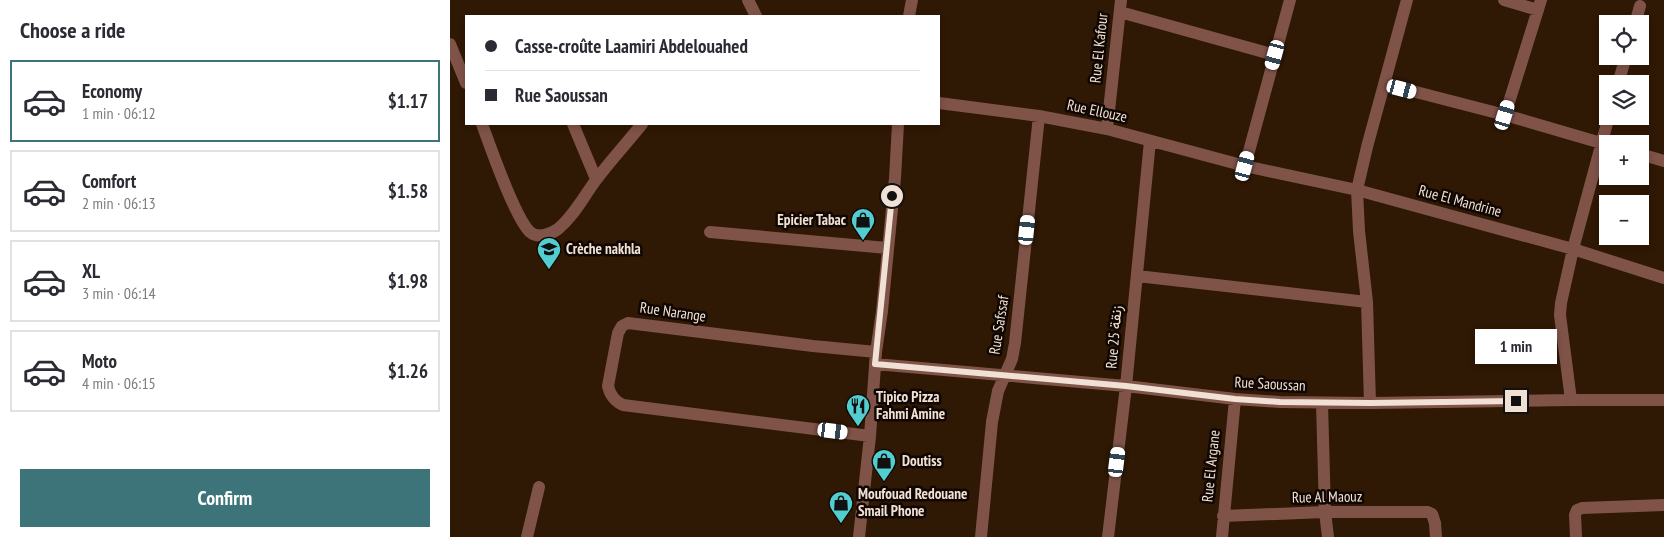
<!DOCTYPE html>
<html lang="en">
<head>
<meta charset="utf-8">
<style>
  :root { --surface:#fff; --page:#f2f2f3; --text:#2b2b33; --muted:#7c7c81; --line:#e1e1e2; --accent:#3d747a }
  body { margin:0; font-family:"PT Sans Narrow",Vazirmatn,sans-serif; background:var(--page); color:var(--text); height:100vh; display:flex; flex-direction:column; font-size:19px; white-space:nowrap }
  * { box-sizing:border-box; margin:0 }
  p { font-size:16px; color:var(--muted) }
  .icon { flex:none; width:28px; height:28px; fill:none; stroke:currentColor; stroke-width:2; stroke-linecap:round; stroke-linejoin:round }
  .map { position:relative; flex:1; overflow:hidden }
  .drawer { display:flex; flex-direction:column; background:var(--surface); width:450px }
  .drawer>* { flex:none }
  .banner { position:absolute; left:15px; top:15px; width:475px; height:110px; border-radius:0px; box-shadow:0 2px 8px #0003; display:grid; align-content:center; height:110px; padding:0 20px; background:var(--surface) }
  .fabs { position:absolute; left:1149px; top:15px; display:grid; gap:10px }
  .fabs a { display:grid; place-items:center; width:50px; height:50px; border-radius:0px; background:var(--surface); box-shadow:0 2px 8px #0003; font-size:25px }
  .end { position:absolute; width:22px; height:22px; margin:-11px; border:6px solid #f1e1d4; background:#111; box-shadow:0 0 0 2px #111 }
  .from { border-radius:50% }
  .bubble { position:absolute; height:35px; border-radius:0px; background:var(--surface); box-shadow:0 2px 8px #0003; font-size:16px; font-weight:700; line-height:35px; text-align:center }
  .car { position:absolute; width:15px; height:30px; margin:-15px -8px; border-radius:6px; box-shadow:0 0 4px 1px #0007; background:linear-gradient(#fff 24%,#345 0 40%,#fff 0 76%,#345 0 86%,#fff 0) }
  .banner b { display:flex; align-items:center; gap:18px; height:48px; font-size:19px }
  .banner b+b { border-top:1px solid var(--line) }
  .banner i { width:12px; height:12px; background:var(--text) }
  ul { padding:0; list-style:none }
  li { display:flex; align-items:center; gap:15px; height:82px; margin:0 10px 8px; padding:0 10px; border:2px solid var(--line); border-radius:0px }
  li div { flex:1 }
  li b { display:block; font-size:19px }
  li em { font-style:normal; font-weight:700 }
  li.selected { border-color:var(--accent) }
  li>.icon { width:45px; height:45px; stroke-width:1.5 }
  h2 { padding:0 20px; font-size:22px; line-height:60px }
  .button { display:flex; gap:10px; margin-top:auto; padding:10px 20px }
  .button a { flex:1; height:58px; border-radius:0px; background:var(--accent); color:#fff; font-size:20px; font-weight:700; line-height:58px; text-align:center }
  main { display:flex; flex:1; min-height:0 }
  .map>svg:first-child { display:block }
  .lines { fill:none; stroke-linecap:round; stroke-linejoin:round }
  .street { stroke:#805349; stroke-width:12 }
  .route { stroke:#f1e1d4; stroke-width:6 }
  .labels { text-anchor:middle; stroke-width:5; stroke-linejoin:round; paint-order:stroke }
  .street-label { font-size:15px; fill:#f1e1d4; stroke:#100602 }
  .poi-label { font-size:15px; font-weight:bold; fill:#f1e1d4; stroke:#100602; text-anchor:start }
</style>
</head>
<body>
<main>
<section class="drawer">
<h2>Choose a ride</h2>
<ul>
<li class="selected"><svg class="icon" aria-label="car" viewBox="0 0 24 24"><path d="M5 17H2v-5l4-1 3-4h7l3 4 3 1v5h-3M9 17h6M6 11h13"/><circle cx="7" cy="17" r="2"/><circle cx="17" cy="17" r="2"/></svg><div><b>Economy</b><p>1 min · 06:12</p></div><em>$1.17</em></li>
<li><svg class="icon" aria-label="car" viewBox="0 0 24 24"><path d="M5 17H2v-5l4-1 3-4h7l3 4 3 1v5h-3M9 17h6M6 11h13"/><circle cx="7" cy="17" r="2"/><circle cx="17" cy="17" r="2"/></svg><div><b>Comfort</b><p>2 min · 06:13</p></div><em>$1.58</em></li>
<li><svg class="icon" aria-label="car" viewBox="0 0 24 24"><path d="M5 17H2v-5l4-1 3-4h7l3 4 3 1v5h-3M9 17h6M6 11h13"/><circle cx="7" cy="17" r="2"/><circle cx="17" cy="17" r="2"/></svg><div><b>XL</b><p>3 min · 06:14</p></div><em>$1.98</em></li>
<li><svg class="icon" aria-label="car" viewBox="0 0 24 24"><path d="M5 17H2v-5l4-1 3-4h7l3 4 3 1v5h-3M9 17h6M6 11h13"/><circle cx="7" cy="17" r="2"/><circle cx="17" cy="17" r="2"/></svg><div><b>Moto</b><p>4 min · 06:15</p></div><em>$1.26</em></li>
</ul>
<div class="button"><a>Confirm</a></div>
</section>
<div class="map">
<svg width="1214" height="537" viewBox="0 0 1214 537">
  <rect width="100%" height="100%" fill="#2f1804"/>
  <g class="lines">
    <path class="street" d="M298,0L306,16
      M1054,0L1088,10
      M670,12L825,55
      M459,16L462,0
      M1185,24L1190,6
      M0,44L16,83
      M935,84L1055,115L1158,145
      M1168,84L1176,56
      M489,103L589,116L657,129L795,166L907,190L1123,249L1214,278
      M1055,115L1091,0
      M32,124C40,146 65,218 80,232C88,239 101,234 108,229C124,216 134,196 146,180C160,161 177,143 192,124
      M123,124L146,179
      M657,129L671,0
      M1190,154L1214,161
      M795,166L840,0
      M260,232L437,248
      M687,276L917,302
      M425,364L676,386L785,399L830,402L920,403L1121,400H1214
      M1121,400L1110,315L1111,303L1123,249L1159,116
      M872,403L875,512L878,537
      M920,403L917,302L909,231L907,190L917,147L957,0
      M420,436L173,405C164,401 160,395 158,386L168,333L172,326L178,323L363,346L426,352
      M773,516L875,512H978L982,514L985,523L986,537
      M77,537L89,487
      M409,537L420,436L426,352L432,311L445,178L448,124
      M531,537L542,422L548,391L562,359L565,343L589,116
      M658,537L676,386L700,141
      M772,537L785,399
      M1126,537L1125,515L1127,510L1132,508L1214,505"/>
  </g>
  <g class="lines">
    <path class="route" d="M442,196L425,364L676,386L785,399L830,402L920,403L1066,401"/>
  </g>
  <defs>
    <g id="shop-pin" transform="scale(1.25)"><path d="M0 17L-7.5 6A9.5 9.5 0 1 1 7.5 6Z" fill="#52cdd0" stroke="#100602"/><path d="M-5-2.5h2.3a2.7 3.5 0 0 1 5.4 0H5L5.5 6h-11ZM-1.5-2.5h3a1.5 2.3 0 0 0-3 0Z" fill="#111"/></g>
    <g id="school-pin" transform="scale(1.25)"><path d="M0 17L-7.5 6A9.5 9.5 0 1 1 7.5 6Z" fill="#52cdd0" stroke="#100602"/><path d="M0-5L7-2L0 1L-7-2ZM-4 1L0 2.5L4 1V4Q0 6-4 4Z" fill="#111"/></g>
    <g id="restaurant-pin" transform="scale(1.25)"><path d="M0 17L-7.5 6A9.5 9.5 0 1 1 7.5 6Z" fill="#52cdd0" stroke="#100602"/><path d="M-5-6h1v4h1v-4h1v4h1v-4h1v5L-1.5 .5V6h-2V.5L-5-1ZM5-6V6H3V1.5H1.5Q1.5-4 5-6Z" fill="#111"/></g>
  </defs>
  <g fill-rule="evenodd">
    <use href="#shop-pin" x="413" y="220"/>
    <use href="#school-pin" x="99" y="249"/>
    <use href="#restaurant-pin" x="408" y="406"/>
    <use href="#shop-pin" x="434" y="461"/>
    <use href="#shop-pin" x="391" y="503"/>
  </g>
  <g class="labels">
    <g class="street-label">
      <text transform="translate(649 48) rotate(-84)" y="5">Rue El Kafour</text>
      <text transform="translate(647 111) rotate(12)" y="5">Rue Ellouze</text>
      <text transform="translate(1010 201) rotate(15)" y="5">Rue El Mandrine</text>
      <text transform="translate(223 312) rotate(8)" y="5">Rue Narange</text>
      <text transform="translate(549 325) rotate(-81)" y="5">Rue Safssaf</text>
      <text transform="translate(664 337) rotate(-85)" y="5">Rue 25 زنقة</text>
      <text transform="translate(820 384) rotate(3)" y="5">Rue Saoussan</text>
      <text transform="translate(761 466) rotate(-84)" y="5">Rue El Argane</text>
      <text transform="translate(877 497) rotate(-1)" y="5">Rue Al Maouz</text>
    </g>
    <g class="poi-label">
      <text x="396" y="225" text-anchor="end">Epicier Tabac</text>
      <text x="116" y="254">Crèche nakhla</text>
      <text x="426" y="402">Tipico Pizza<tspan x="426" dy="17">Fahmi Amine</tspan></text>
      <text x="452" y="466">Doutiss</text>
      <text x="408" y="499">Moufouad Redouane<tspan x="408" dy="17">Smail Phone</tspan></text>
    </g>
  </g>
</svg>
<div class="fabs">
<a><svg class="icon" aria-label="locate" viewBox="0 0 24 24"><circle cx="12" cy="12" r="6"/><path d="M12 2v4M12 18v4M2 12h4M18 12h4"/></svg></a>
<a><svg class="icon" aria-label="layers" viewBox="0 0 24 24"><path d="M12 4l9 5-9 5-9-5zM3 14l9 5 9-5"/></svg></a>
<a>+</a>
<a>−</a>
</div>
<i class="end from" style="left:442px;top:196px"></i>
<i class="end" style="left:1066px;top:401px"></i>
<div class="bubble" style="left:1025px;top:329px;width:82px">1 min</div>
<i class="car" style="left:825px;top:55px;rotate:195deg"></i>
<i class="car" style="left:952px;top:89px;rotate:105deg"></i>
<i class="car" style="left:1055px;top:115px;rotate:17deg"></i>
<i class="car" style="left:795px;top:166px;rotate:15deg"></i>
<i class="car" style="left:577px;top:230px;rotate:6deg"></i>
<i class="car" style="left:383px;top:431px;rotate:97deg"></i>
<i class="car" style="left:667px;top:462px;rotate:7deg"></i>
<div class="banner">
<b><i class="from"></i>Casse-croûte Laamiri Abdelouahed</b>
<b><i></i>Rue Saoussan</b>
</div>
</div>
</main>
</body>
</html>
